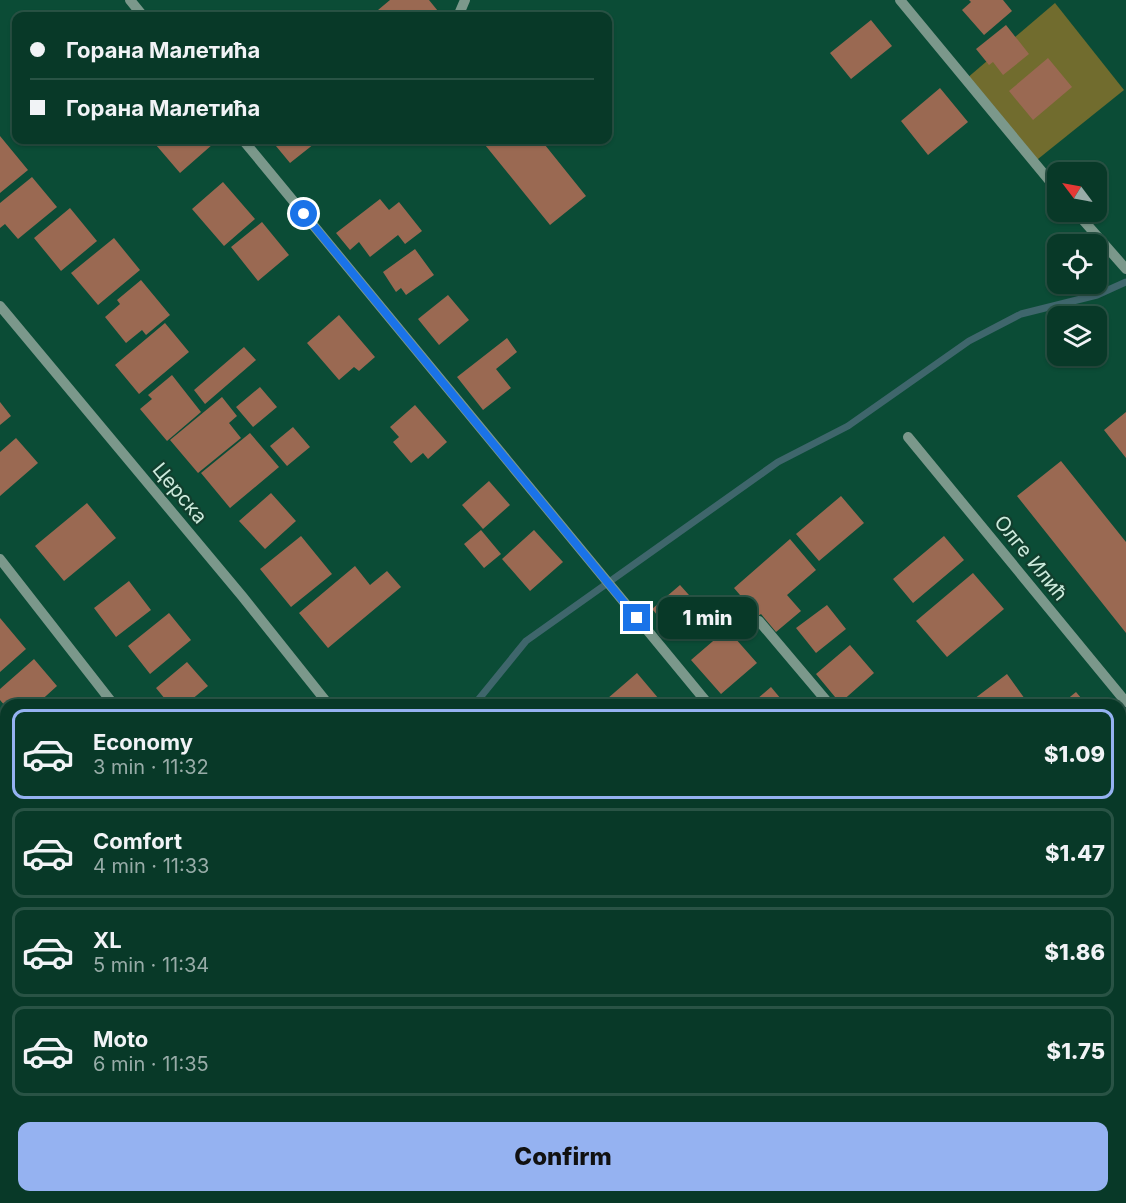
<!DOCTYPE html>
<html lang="en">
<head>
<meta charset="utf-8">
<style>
  :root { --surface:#083928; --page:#114030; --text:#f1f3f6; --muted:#98aca8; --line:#295345; --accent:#95b2f1 }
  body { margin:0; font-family:Inter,sans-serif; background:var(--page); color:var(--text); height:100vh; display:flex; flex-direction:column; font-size:22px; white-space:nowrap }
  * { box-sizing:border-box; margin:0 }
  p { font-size:20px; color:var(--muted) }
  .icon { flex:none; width:33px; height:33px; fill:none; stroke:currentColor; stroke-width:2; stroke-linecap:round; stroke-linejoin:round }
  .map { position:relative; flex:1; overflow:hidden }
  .details { position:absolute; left:0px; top:699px; width:1126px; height:504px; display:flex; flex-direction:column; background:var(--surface); border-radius:18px 18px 0 0; box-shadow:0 2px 4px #0004,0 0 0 2px var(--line) }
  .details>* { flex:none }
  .guide { position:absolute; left:12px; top:12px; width:600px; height:132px; border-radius:12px; box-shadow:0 2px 4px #0004,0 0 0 2px var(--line); display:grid; align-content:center; height:132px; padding:0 18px; background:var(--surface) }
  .needle { width:39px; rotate:302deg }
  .fabs { position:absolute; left:1047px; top:162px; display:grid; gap:12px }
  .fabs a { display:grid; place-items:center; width:60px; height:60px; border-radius:12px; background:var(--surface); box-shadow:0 2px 4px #0004,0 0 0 2px var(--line); font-size:30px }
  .end { position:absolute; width:27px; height:27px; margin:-14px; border:8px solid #1a73e8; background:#fff; box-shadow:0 0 0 3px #fff }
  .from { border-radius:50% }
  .bubble { position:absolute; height:42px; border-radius:12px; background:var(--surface); box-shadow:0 2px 4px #0004,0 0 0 2px var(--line); font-size:20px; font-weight:800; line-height:42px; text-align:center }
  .guide b { display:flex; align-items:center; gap:21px; height:57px; font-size:22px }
  .guide b+b { border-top:2px solid var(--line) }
  .guide i { width:15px; height:15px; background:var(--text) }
  ul { padding:10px 0 0; list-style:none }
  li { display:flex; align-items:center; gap:18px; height:90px; margin:0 12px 9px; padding:0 6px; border:3px solid var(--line); border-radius:12px }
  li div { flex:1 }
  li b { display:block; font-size:22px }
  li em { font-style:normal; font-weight:800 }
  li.active { border-color:var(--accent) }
  li>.icon { width:54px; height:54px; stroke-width:1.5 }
  .button { display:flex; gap:12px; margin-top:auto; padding:12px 18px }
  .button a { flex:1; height:69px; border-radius:12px; background:var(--accent); color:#111; font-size:24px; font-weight:800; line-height:69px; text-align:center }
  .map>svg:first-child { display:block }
  .green { fill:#716c2e }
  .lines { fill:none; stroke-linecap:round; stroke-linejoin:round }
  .stream { stroke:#3f666c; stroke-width:7 }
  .building { fill:#9a6952 }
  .minor { stroke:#7b988b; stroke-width:10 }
  .route { stroke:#1a73e8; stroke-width:8 }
  .labels { text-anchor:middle; stroke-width:4.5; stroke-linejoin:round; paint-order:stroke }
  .street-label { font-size:20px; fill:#cceadc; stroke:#113f2e }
</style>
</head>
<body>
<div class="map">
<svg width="1126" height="1203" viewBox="0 0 1126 1203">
  <rect width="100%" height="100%" fill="#0b4c36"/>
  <path class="green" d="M1055,3L1124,90L1033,163L966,79Z"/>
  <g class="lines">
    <path class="stream" d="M474,705L526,641L778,462L848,426L969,341L1021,314L1097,295L1126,282
      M71,1203L75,1197"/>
  </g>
  <path class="building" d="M390,0H429L442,16H383L378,10Z
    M969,0H1003L1012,11L984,35L962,10L971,2Z
    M871,20L892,46L851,79L830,53Z
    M1006,25L1029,54L1003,75L993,62L989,65L976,49Z
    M1048,58L1072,87L1033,120L1009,91Z
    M940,88L968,122L928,155L901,121Z
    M0,136L28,170L0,193Z
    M162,140H210L213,144L180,173L156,145Z
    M271,140H319L290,163Z
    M481,140H541L586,196L550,225Z
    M32,177L57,207L18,239L5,224L0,228V203Z
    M223,182L255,219L224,246L192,209Z
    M380,199L389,210L399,202L422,231L405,244L398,235L370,257L359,242L350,250L336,233Z
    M70,208L97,241L61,271L34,238Z
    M262,222L289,255L258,281L231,247Z
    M114,238L140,270L98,305L71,273Z
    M415,249L434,275L406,295L401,288L396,292L383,272Z
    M141,280L170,315L146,335L142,330L126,343L105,317L120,304L117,300Z
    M448,295L469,320L439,345L418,319Z
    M339,315L375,357L359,371L354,367L339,380L307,343Z
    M165,323L189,352L139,394L115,365Z
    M507,338L517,352L496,369L511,388L483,410L457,377Z
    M244,347L256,360L205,404L194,390Z
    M172,375L201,412L167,441L140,409L152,399L148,395Z
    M260,387L277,407L253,427L236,407Z
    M222,397L237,416L229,423L241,438L198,473L170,440Z
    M0,402L11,416L0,425Z
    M415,405L447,442L428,459L423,453L411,463L393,442L399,437L390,427Z
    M1126,412V458L1104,430Z
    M293,427L310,447L287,466L270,446Z
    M250,433L279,467L230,508L201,473Z
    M16,438L38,463L0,496V452Z
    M1061,461L1126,542V633L1017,496Z
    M489,481L510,505L483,529L462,505Z
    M271,493L296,521L265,549L239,521Z
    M841,496L864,523L819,561L796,534Z
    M87,503L116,538L64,581L35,546Z
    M481,530L501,554L484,568L464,544Z
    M534,530L563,562L530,591L502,559Z
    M301,536L332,574L291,607L260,569Z
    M944,536L964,560L913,603L893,579Z
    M790,539L816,570L787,595L801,611L776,632L761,614L758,616L734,588Z
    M355,566L370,585L387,571L401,587L328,648L299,613Z
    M973,573L1004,609L947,657L916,621Z
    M129,581L151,610L116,637L94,608Z
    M680,585L706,614L678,639L652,609Z
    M827,605L846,629L816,653L796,628Z
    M169,613L191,640L150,674L128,646Z
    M0,618L26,649L0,672Z
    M727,629L757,663L721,694L691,660Z
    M850,645L874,673L840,703L816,674Z
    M34,659L57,686L36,705H6V707L0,700V689Z
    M187,662L208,686L185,705H170L156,688Z
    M637,673L664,705H600Z
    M1007,674L1025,699L1018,705H966Z
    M771,687L786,705H750Z
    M1076,692L1087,705H1060Z
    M1126,779V819L1120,812V784Z
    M3,932L6,935V989L0,995V934Z
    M1122,968L1126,972V1041L1123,1043L1120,1040Z
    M152,1197H197L202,1203H145Z
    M256,1197H288L281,1203H261Z
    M330,1197H364L357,1203H330L327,1200Z
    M1063,1197H1082L1086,1203H1055Z"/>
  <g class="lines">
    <path class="minor" d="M130,0L143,16
      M900,0L1058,191
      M459,14L465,0
      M243,140L709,705
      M1076,212L1126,269
      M0,306L242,596L329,705
      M908,437L1126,702
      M0,559L114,705
      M759,621L830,705
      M1120,1050L1126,1057
      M0,1065L6,1072
      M1115,1197L1120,1203
      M54,1203L57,1197
      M106,1203L111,1197"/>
  </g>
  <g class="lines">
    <path class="route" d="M304,214L637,618"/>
  </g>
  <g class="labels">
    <g class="street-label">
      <text transform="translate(180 493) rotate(50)" y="7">Церска</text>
      <text transform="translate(1031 558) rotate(51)" y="7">Олге Илић</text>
    </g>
  </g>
</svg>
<div class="fabs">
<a><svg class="needle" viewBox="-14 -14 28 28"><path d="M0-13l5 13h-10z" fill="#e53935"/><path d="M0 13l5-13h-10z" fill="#98aca8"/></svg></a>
<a><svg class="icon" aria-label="locate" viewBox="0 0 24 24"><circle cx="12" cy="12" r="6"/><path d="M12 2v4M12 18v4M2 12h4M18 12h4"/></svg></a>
<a><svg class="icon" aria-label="layers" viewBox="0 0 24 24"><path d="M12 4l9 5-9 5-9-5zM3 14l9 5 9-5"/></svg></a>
</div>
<i class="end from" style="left:304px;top:214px"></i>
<i class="end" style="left:637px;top:618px"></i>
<div class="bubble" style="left:658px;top:597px;width:99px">1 min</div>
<div class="guide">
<b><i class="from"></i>Горана Малетића</b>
<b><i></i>Горана Малетића</b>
</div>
<section class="details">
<ul>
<li class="active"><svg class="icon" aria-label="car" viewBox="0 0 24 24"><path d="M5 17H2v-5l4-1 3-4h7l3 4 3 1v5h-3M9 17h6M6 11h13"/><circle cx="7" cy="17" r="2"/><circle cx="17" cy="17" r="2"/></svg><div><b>Economy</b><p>3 min · 11:32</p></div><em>$1.09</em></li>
<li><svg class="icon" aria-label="car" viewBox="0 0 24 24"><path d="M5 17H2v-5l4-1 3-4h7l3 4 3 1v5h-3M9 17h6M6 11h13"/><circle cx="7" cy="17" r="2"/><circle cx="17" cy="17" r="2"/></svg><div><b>Comfort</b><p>4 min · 11:33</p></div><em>$1.47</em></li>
<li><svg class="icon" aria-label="car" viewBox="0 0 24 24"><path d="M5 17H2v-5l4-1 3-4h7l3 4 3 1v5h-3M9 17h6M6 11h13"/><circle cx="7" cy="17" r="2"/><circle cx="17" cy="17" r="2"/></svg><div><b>XL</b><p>5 min · 11:34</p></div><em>$1.86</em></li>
<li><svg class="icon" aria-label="car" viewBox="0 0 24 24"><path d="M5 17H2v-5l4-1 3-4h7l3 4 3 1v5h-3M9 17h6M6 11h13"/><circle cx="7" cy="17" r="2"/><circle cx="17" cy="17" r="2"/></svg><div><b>Moto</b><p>6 min · 11:35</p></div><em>$1.75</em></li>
</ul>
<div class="button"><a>Confirm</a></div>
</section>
</div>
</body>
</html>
